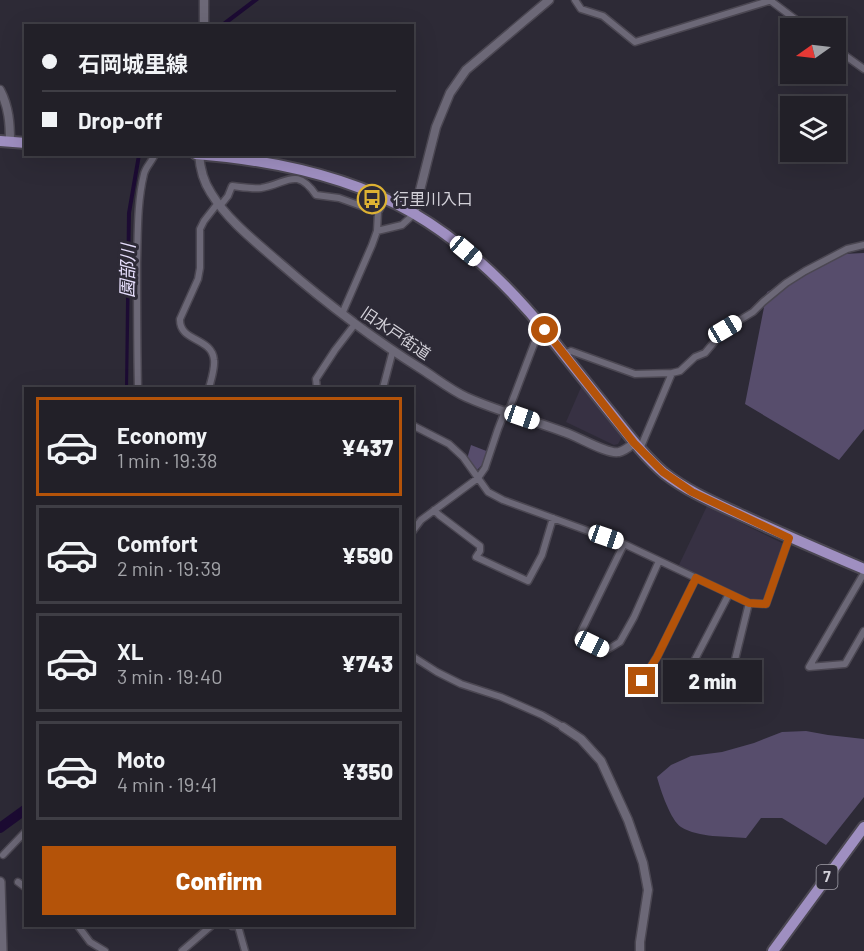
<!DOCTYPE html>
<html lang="en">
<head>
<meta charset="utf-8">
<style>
  :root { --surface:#222028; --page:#2a2830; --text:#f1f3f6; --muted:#a2a3a8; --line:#3f3e45; --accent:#b45309 }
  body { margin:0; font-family:Barlow,"Noto Sans JP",sans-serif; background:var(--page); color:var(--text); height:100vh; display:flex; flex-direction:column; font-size:22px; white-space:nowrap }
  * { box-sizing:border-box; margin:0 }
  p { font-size:20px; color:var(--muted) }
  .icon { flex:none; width:33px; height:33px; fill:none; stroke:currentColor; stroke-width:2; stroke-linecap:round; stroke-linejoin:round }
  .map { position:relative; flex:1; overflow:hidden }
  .details { position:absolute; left:24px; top:387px; width:390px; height:540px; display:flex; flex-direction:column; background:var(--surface); border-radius:0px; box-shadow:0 6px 24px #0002,0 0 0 2px var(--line) }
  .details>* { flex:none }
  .banner { position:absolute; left:24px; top:24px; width:390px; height:132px; border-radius:0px; box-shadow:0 6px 24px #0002,0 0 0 2px var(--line); display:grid; align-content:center; height:132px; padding:0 18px; background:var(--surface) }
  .needle { width:39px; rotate:256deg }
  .buttons { position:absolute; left:780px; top:18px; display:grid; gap:12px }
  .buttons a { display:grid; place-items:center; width:66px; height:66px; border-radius:0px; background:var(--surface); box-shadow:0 6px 24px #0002,0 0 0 2px var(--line); font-size:30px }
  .end { position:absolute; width:27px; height:27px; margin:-14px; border:8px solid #b45309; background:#fff; box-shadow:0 0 0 3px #fff }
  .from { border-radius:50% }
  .bubble { position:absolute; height:42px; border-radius:0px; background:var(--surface); box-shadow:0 6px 24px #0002,0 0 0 2px var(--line); font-size:20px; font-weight:800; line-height:42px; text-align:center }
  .car { position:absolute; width:18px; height:36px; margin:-18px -9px; border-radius:8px; box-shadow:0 0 4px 2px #0007; background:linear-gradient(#fff 24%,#345 0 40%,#fff 0 76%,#345 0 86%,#fff 0) }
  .banner b { display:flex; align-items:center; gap:21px; height:57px; font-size:22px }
  .banner b+b { border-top:2px solid var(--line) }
  .banner i { width:15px; height:15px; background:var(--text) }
  ul { padding:10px 0 0; list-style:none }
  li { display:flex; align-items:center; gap:18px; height:99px; margin:0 12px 9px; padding:0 6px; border:3px solid var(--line); border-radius:0px }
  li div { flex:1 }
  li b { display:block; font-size:22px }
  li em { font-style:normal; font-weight:800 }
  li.active { border-color:var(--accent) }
  li>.icon { width:54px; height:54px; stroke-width:1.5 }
  .primary-button { display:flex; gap:12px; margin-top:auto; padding:12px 18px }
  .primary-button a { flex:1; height:69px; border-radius:0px; background:var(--accent); color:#fff; font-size:24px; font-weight:800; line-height:69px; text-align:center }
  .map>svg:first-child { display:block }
  .built { fill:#373143 }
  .green { fill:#574d6c }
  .water { fill:#1c0b33 }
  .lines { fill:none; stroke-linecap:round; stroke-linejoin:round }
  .river { stroke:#1c0b33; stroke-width:10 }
  .minor-casing { stroke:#4b4752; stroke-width:9 }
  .tertiary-casing { stroke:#4b4752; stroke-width:11 }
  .secondary-casing { stroke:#4b4752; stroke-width:12 }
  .primary-casing { stroke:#4b4752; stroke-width:14 }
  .minor { stroke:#6c6877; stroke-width:6 }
  .tertiary { stroke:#6c6877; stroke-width:8 }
  .secondary { stroke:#6c6877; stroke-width:9 }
  .primary { stroke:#9f8fc1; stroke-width:10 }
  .route { stroke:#b45309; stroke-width:8 }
  .labels { text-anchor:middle; stroke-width:6; stroke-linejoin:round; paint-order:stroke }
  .shield { fill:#2d2a36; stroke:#a19fa8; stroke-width:1.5 }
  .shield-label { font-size:15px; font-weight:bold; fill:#d3d1d9 }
  .poi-label { font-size:16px; fill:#d3d1d9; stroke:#2d2a36; text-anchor:start }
  .street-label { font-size:16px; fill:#d3d1d9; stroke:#2d2a36 }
  .water-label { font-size:18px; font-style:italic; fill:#e6defc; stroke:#2d2a36 }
</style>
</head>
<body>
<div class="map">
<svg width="864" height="951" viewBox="0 0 864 951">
  <rect width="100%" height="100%" fill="#2d2a36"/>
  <path class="built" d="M582,385L620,433L622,437L618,444L614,445L566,422Z
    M707,506L784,544L763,603L749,600L678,567Z"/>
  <path class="green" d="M864,253V429L839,460L745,404L767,292L842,254Z
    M471,445L489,452L483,464L476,471L467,459Z
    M806,731L828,735L864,739V797L826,845L782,818H761L746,838C726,836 699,838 681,827C671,821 660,789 657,777L671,765L691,756L722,752L754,743L782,732Z"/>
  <path class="water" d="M252,0H259L226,25H219Z
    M137,155H141L131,213L128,388H125L127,213Z"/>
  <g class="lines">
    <path class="river" d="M0,828L26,809"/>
    <g class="minor-casing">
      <path id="minor" d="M575,0L581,9L603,16L635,42L772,0
        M771,1L807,28
        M836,49L864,69
        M220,206L228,196L232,186C241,187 252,189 261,188C287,184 296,166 316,195L339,198L378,212L385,199
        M377,231L378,212
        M342,314L372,245L377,231L402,225L414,214
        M564,354L571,351L635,374L672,373L680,371L695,357L705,353L725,329L753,312L763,302L786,283L805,271L847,249L864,245
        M138,388C137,346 137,305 137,263C138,233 137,203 144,174C146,166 152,162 155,154
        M209,388C211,380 215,369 214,360C212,337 179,342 180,319L198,279L200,268V229L204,221L218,203
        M317,388L316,379L335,350L355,324
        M383,388L393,350
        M412,425L449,444L463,457L488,492L503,500L624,544L749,603L766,604L789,538
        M640,449L672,373
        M434,510L439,515L480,546V551L476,557L528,581L542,555L553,518
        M412,532L421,520L478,478L485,468L498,429L505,411L510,407L534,344L538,337L545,330
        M624,544L578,638L605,651L620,642L634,617L659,561
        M864,573L809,667L845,664L864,631
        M729,594L678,692L729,684L749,603
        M412,656L437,672L461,684L501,697L542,715L563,727
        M642,681L657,657L696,578
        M3,855L26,831
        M18,882L26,888
        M78,926L90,942L105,951
        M232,926H238L245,951
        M182,951L211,926"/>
    </g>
    <g class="tertiary-casing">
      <path id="tertiary" d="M204,0V26
        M0,90C9,107 10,124 10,142
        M199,154C200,169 203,181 211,193C228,221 257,243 281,264C326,303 373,339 423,370C437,379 451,390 466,397C497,411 532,420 564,432C577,436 608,455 619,452C625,451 630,446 634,443
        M414,214L436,127L450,93L466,70L549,0
        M563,727L581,739L601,761L628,820L643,863L648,890L640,942V951"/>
    </g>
    <g class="secondary-casing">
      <path id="secondary" d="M0,882L2,951"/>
    </g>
    <g class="primary-casing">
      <path id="primary" d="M0,141L26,143
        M196,154C271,160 348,175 413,213C466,244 510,287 548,334C568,360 589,386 610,412C627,433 643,455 664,473C687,491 713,502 739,514C780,533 822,551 864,569
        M773,951L864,827"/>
    </g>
    <use href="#minor" class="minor"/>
    <use href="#tertiary" class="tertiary"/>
    <use href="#secondary" class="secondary"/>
    <use href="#primary" class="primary"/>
  </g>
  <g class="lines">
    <path class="route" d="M545,330L634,443L663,472L692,492L789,538L766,604L749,603L696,578L657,657L642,681"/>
  </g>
  <defs>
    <g id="bus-ring" transform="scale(1.5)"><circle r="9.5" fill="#2d2a36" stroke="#ddb233" stroke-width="1.5"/><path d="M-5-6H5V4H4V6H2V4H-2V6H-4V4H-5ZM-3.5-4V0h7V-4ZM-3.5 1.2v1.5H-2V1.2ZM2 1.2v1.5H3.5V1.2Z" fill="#ddb233"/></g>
  </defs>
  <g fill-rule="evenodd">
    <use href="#bus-ring" x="372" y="199"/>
  </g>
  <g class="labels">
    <rect class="shield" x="816.5" y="865" width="21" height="24" rx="4.5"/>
    <g class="shield-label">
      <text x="827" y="882">7</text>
    </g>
    <g class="poi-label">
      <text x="393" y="205">行里川入口</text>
    </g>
    <g class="street-label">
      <text transform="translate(396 333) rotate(34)" y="6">旧水戸街道</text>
    </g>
    <g class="water-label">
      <text transform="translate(128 271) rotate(-89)" y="6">園部川</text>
    </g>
  </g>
</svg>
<div class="buttons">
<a><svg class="needle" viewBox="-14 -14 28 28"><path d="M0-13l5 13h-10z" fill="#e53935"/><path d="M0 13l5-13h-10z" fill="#a2a3a8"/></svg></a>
<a><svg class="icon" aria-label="layers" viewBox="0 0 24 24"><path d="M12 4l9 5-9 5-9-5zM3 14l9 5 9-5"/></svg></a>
</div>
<i class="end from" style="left:545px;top:330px"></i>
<i class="end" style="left:642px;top:681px"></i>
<div class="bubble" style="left:663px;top:660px;width:99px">2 min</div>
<i class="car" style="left:466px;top:251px;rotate:130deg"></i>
<i class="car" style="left:725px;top:329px;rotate:59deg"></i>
<i class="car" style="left:522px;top:417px;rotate:109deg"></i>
<i class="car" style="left:606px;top:537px;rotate:109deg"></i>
<i class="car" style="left:592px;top:644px;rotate:116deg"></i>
<div class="banner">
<b><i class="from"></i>石岡城里線</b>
<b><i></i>Drop-off</b>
</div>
<section class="details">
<ul>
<li class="active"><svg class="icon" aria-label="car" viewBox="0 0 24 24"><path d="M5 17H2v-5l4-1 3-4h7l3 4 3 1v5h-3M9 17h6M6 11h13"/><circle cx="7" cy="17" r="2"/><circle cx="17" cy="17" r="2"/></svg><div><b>Economy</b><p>1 min · 19:38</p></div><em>¥437</em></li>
<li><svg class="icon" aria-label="car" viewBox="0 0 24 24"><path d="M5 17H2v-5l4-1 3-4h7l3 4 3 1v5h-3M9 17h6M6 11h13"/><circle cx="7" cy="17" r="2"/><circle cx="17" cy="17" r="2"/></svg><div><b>Comfort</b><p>2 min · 19:39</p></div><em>¥590</em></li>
<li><svg class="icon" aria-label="car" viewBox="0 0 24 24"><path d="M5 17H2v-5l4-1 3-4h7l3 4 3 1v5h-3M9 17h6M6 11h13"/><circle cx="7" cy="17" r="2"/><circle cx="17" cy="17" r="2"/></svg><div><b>XL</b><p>3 min · 19:40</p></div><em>¥743</em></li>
<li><svg class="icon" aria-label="car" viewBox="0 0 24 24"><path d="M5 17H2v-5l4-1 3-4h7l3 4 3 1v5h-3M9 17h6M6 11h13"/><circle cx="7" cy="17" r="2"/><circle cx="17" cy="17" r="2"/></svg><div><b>Moto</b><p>4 min · 19:41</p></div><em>¥350</em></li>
</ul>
<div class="primary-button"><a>Confirm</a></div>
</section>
</div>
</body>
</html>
